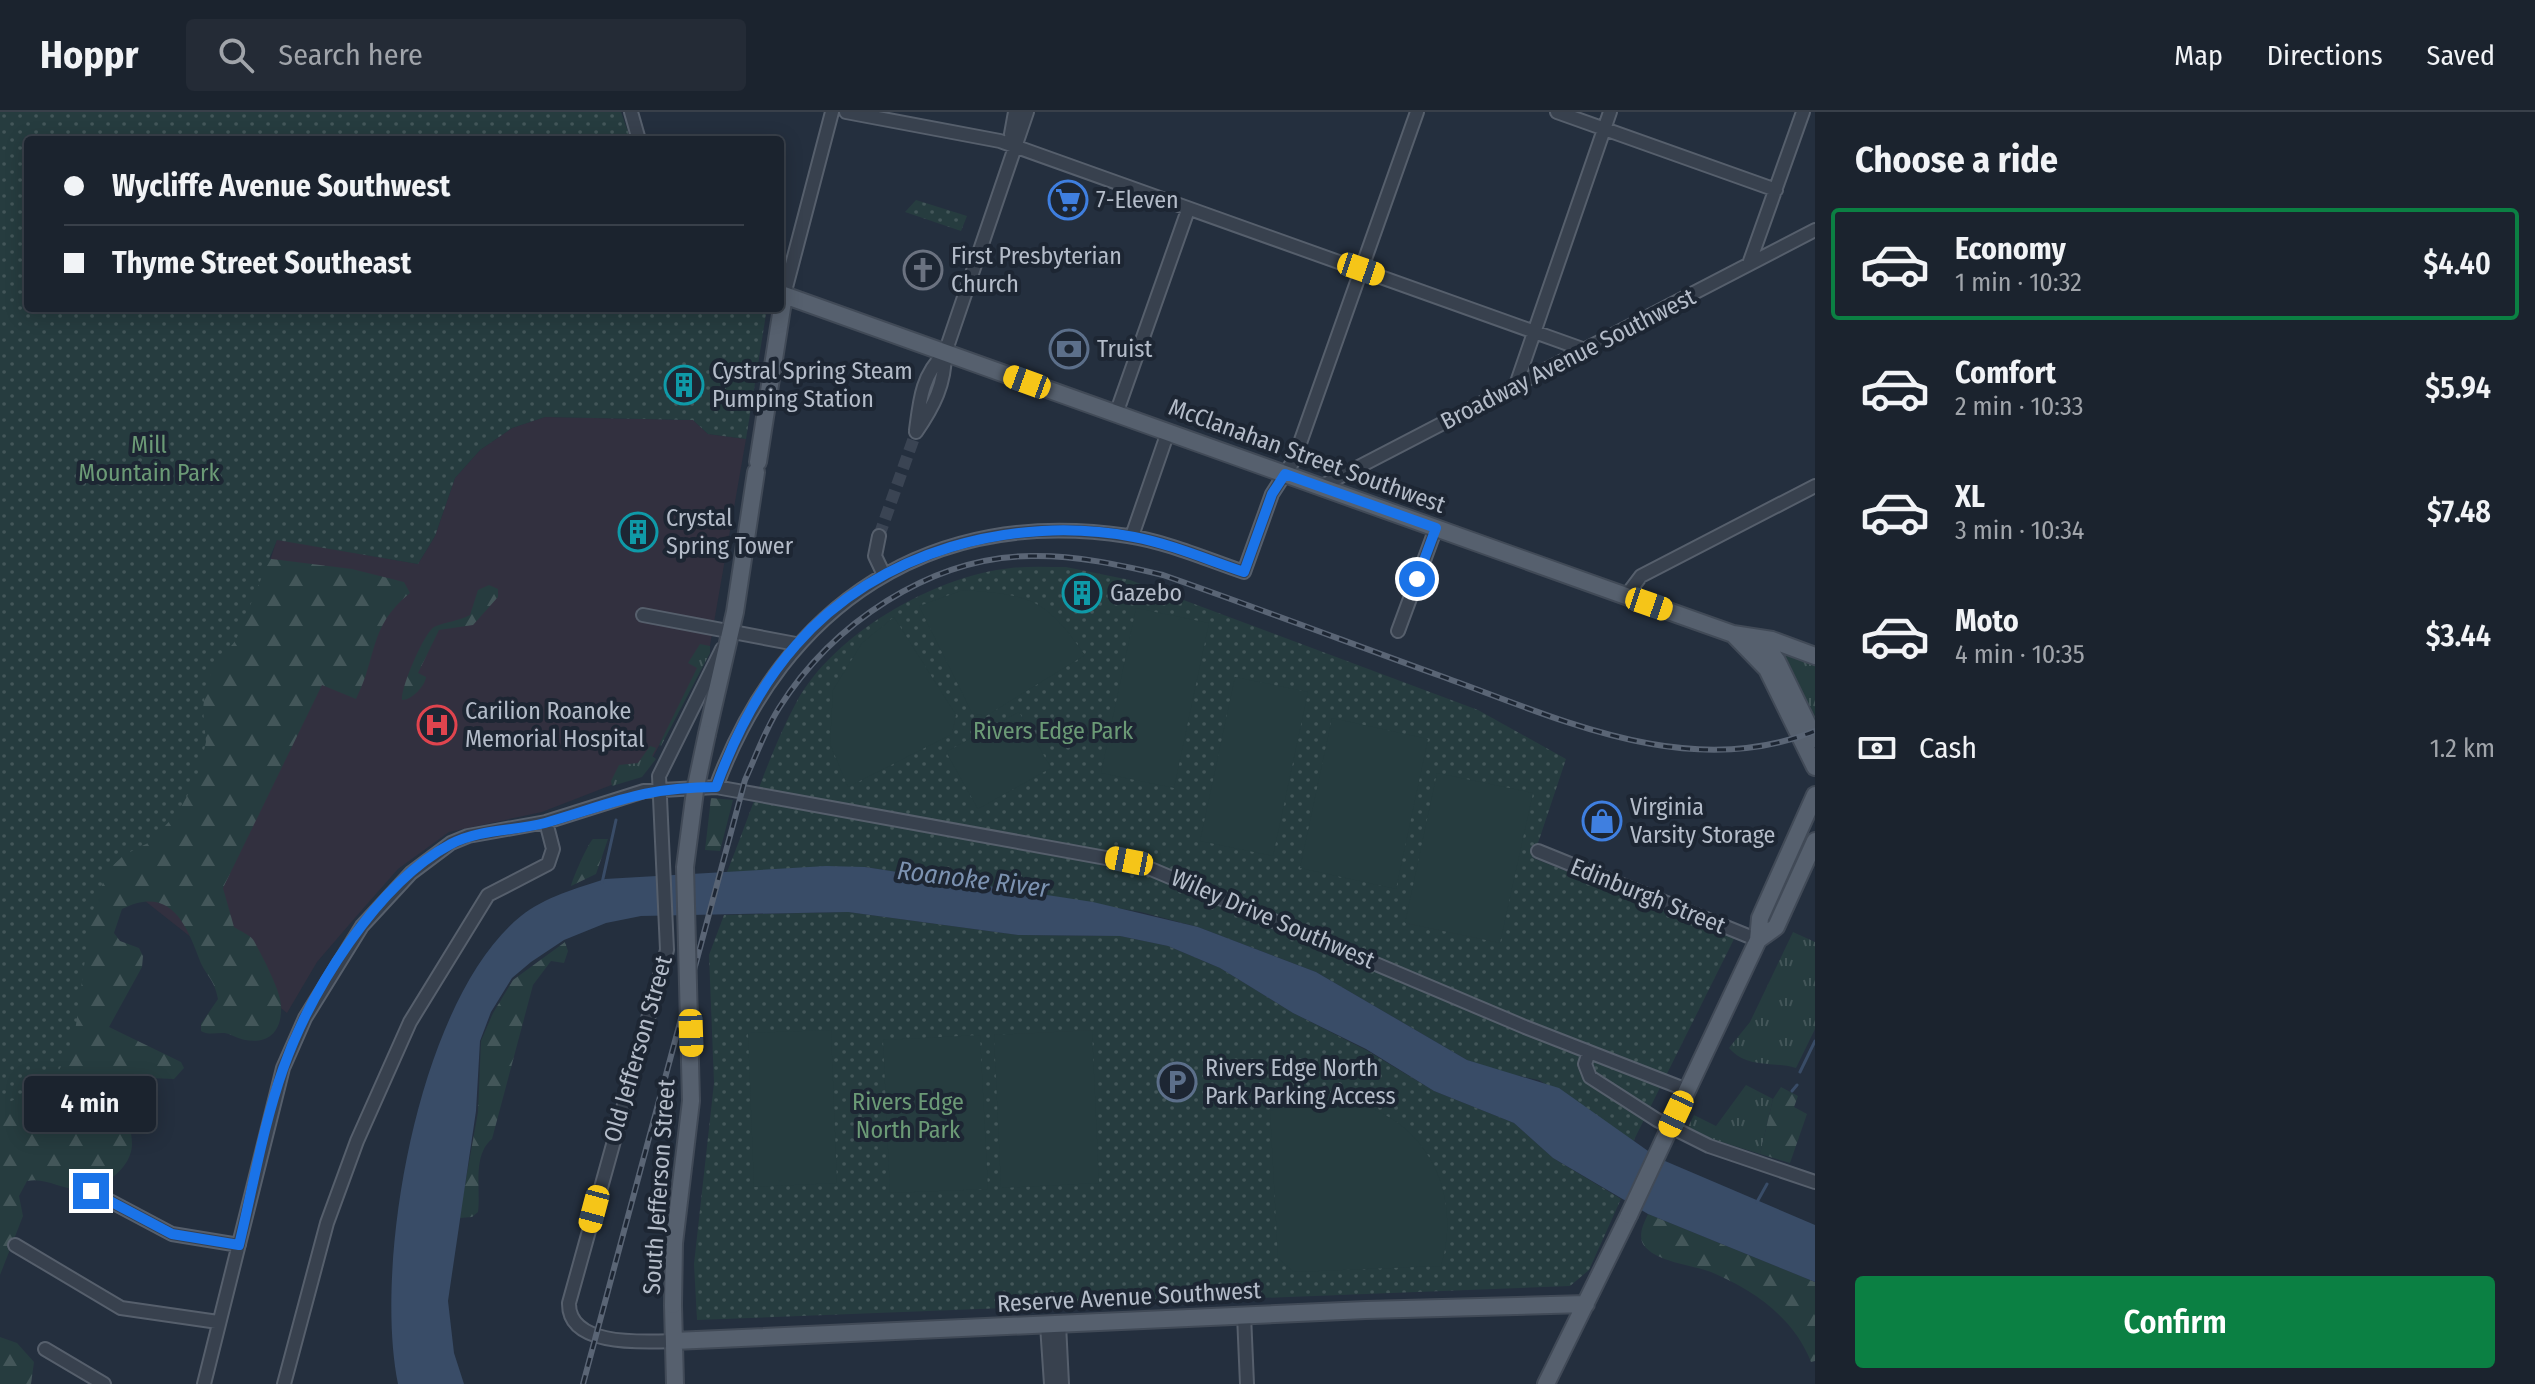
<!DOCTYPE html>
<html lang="en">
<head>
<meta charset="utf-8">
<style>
  :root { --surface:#1b232e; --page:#242b36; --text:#f1f3f6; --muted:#a0a4aa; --line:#39404a; --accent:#0b8043 }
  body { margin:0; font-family:"Fira Sans Condensed",sans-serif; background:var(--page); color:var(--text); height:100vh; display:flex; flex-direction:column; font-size:30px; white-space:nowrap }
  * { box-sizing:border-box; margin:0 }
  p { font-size:26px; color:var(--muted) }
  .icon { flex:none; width:44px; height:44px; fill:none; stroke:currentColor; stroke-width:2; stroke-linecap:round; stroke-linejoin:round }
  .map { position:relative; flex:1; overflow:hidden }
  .drawer { display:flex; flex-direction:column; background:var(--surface); width:720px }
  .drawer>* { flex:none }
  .top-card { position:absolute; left:24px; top:24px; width:760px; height:176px; border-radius:8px; box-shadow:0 4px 20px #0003,0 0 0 2px var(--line); display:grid; align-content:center; height:176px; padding:0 40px; background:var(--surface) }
  .end { position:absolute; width:36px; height:36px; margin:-18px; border:10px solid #1a73e8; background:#fff; box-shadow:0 0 0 4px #fff }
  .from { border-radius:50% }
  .bubble { position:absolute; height:56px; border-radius:8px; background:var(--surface); box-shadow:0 4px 20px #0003,0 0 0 2px var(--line); font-size:26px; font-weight:600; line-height:56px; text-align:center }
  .car { position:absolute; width:24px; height:48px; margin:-24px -12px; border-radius:10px; box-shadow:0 0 6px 2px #0007; background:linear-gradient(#f5c518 24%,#345 0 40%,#f5c518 0 76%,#345 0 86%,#f5c518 0) }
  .top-card b { display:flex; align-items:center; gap:28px; height:76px; font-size:30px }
  .top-card b+b { border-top:2px solid var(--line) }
  .top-card i { width:20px; height:20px; background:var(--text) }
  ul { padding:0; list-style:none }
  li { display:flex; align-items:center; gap:24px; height:112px; margin:0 16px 12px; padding:0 24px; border:4px solid transparent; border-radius:8px }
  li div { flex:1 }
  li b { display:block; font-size:30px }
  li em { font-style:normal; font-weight:600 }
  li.current { border-color:var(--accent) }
  li>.icon { width:72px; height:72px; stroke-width:1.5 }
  h2 { padding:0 40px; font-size:36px; line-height:96px }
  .pay { display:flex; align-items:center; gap:20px; height:88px; padding:0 40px; font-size:30px }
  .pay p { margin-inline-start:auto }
  .button { display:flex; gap:16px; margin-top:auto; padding:16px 40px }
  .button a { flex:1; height:92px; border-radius:8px; background:var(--accent); color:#fff; font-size:32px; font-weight:600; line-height:92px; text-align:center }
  header { display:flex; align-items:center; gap:48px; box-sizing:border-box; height:112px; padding:0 40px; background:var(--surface); border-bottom:2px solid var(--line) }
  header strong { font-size:38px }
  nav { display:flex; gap:44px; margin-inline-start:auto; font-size:28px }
  .search { width:560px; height:72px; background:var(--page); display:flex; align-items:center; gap:20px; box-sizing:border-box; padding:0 28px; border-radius:8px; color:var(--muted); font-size:30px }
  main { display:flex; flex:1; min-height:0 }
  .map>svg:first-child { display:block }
  .medical { fill:#32303f }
  .grass { fill:url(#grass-tufts) }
  .forest { fill:url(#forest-firs) }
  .park { fill:url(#park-dots) }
  .pitch { fill:#263c3f }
  .water { fill:#394c67 }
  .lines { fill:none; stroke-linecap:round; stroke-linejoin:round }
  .stream { stroke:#394c67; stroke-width:3 }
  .minor-tunnel { stroke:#3a4453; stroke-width:12; stroke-dasharray:12 6; stroke-linecap:butt }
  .minor-casing { stroke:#565f6c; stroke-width:16 }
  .major-casing { stroke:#414a57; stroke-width:20 }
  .minor { stroke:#38414e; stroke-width:12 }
  .major { stroke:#56606e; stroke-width:16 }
  .rail-casing { stroke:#5a6575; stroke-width:6 }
  .rail { stroke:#1d2633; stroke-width:3; stroke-dasharray:9; stroke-linecap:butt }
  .major-bridge-casing { stroke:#414a57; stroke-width:20; stroke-linecap:butt }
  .major-bridge { stroke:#56606e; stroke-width:16 }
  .route { stroke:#1a73e8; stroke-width:10 }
  .labels { text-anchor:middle; stroke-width:8; stroke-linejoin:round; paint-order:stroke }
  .poi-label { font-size:24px; fill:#b4bcc9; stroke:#1d2633; text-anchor:start }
  .street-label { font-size:24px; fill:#b4bcc9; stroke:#1d2633 }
  .park-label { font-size:24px; fill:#6b9a76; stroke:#1d2633 }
  .water-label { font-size:26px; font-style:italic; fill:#7c92b1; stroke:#1d2633 }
</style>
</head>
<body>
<header>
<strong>Hoppr</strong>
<div class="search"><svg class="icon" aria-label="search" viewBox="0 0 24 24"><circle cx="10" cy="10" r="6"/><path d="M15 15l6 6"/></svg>Search here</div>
<nav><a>Map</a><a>Directions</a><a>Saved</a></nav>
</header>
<main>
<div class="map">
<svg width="1815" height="1272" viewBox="0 0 1815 1272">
  <defs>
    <pattern id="grass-tufts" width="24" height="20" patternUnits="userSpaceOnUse" patternTransform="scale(2)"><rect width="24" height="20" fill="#263c3f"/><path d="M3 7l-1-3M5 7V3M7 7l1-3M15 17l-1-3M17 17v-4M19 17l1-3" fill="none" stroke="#435659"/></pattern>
    <pattern id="forest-firs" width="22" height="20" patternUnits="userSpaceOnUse" patternTransform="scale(2)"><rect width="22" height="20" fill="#263c3f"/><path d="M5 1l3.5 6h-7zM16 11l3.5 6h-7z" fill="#435659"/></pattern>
    <pattern id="park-dots" width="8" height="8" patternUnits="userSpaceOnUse" patternTransform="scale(2)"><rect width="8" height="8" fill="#263c3f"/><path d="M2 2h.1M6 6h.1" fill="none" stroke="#435659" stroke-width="1.8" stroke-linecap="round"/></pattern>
  </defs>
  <rect width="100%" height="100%" fill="#242f3e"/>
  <path class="medical" d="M545,305L693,308L708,322L746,327L709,539L645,660L542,700L449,720L398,757L354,807L317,850L287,901L107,759L267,458L277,427L418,452L435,424L455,366L480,338L512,316Z"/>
  <path class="grass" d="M700,532L710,534V541L661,634L659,633L697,556L688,551Z
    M1778,537L1815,550V609Z
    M650,634L656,636L652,644L656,647L642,665L612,674L611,669L619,653L638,651Z
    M1793,820L1815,830V917L1796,956C1773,949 1747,957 1729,936L1750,910Z
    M1746,973L1773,987L1760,1042L1686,1019L1694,1003L1716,1014Z"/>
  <path class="forest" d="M0,413L352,457L404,470L410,481C368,515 378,544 356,587L322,573L223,776L234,815C240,819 252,824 254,829C262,844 280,877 281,893C283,928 258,936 231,923C222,918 210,925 201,919V912L218,887C214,866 206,864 200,849C186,811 170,773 122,797L114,821L120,829L139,836L143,844L142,855L109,915L181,950L184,956L174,967L150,966L135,972C122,1000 131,1005 132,1032C132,1056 103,1077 81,1077C60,1078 47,1065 27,1069L19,1084L23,1104L0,1163Z
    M489,473L498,477V485L473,513L439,518L418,561L426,565C425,574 412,588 402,588C400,578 423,522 434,515C445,510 459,509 470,503L478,478Z
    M711,686L733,688L720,739L705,738Z
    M593,727H608L596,762L571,774C572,768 588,731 593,727Z
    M565,830L568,839L564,851L551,849L533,873L492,1027C472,1043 481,1078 478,1100L472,1105L459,1106L478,1000L481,929L493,901L513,868Z
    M1781,975L1798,984L1794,995L1807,1002L1790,1051L1760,1042L1773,987Z
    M1648,1102L1815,1170V1249L1811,1250C1794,1206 1754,1178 1711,1160C1693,1153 1654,1150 1643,1132C1638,1122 1644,1111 1648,1102Z
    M0,1225L17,1231L34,1250L31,1272H0Z"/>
  <path class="park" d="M0,0H621L631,28H28V196H767L746,327L708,322L693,308L545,305L512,316L480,338L455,366L435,424L418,452L277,428L236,528L214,555L206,572L203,597L206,630L198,664L179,699L150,730L124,743L107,759L91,804L76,913L69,941L56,963L34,979L0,994Z
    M916,88L967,104L961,119L905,100Z
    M1066,455L1130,468L1478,598L1566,647L1533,746L1735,825L1633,1030L1539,968L1500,960L1467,948L1316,860L1198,815L1141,800L865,755L727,760C748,708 770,639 796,591C833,522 934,464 1011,456C1029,454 1048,455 1066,455Z
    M848,800L1018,823L1120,824L1168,834L1220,856L1293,901L1366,938L1434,979L1514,1011L1553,1046L1621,1087L1589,1158L1570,1174L697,1208L694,1152L714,971L709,843L724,803Z"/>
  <path class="pitch" d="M963,478C1031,483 1045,486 1085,543L986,604L972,601L919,494Z
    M1136,496L1209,511L1174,676L1101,661Z
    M894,505L956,603L952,622L848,675L830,632L833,578L862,531Z
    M1235,565L1308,580L1273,744L1200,729Z
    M1019,600L1051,656L978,697L946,640Z
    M1332,606L1428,627L1396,777L1300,756Z
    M1437,661L1533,681L1500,831L1405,811Z
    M831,918L837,1071L754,1075L748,921Z
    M1092,918L1099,1071L1001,1076L994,923Z
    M980,923L988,1077L890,1081L883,928Z
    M1334,987C1419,996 1465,1074 1441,1154L1294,1160L1278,1146L1270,999L1305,989Z"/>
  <path class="water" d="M826,754L865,755L1093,790L1198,815L1316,860L1467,948L1559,976L1658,1046L1815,1113V1170L1648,1102L1553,1046L1514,1011L1434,979L1366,937L1293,901L1220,856L1168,834L1120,824L1018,823L848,800L641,804L606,811L564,828L531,850L512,866L491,900L480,929L476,999L448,1189L454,1241L464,1272H398C373,1149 419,886 521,804C545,785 577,776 605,767Z"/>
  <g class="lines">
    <path class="stream" d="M602,771L616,708
      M1800,960L1815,929
      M1792,979L1797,973
      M1757,1090L1767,1072"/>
    <path class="minor-tunnel" d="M879,424L916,320"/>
    <g class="minor-casing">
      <path id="minor" d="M631,0L639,28
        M846,0L1000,29L1585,238
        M1015,0L1011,22L1016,35
        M1557,0L1776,78
        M1749,152L1803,0
        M780,182L784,183L832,0
        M1516,273L1610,0
        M1116,302L1188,98
        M916,318C920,287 922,263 945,241
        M916,320C934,294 945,272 945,241L1027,0
        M1320,375L1815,118
        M879,424L875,444L884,463
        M1132,424L1168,320
        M1626,484L1641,464L1815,374
        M643,503L796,532
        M1398,519L1436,416
        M716,675C784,492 931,394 1128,424C1167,430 1206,447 1244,460L1272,382L1294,348L1417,0
        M1538,739L1758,828
        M1589,940L1585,952L1590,965L1657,1008L1709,1034L1815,1070
        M91,1079L172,1122L239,1133
        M15,1133L121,1196L218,1210
        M1244,1203L1247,1272
        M1059,1212L1062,1272
        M1047,1213L1051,1272
        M674,1229C643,1230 568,1235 569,1191L667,838L659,664L722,537
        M45,1237L104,1272
        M204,1272L283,956L305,906L362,814L411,761L451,731L468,724L546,710L644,679L716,675L1139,752L1525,915L1687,978
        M284,1272L327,1111L357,1029L410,910L488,783L548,752L553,737L546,710"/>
    </g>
    <g class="major-casing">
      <path id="major" d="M758,350L784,183L1626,484L1733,522L1772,528L1815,544
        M1734,523L1767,557L1815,655
        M1752,530L1769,538L1777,549L1815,627
        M707,622L735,500L756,360
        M1758,828L1776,815L1815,729
        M1676,1002L1758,828L1760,806L1815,683
        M673,1193L675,1272
        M674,1229L1366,1198L1586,1192
        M1546,1272L1629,1103"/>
    </g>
    <use href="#minor" class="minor"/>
    <use href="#major" class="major"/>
    <g class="rail-casing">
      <path id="rail" d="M583,1272L745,668C756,644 765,618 779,596C832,512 930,445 1031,444C1076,443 1120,453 1163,463C1255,495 1347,530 1438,563C1558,606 1688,670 1815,619"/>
    </g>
    <use href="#rail" class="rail"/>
    <g class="major-bridge-casing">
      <path id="major-bridge" d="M1629,1103L1676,1002
        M673,1193L674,1131L691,989L685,755L695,679L707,622"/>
    </g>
    <use href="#major-bridge" class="major-bridge"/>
  </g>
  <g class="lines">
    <path class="route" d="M91,1079L172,1122L239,1133C253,1075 263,1014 283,957C310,880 377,771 451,732C479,717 515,719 545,711C611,692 643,675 716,675C735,623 759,575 796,533C877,439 1014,402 1134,425C1171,432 1208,448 1244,460L1272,382L1285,362L1436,416L1417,467"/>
  </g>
  <defs>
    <g id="supermarket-ring" transform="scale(2)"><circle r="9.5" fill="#1d2633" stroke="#3f7fe0" stroke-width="1.5"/><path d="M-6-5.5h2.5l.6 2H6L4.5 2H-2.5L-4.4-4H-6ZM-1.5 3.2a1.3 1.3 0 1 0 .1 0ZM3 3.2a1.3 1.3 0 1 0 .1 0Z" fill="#3f7fe0"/></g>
    <g id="church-ring" transform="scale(2)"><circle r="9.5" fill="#1d2633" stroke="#6b7280" stroke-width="1.5"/><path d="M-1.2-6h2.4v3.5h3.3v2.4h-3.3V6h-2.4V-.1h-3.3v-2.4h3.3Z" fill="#6b7280"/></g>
    <g id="bank-ring" transform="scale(2)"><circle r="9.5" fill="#1d2633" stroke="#5c6f8a" stroke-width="1.5"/><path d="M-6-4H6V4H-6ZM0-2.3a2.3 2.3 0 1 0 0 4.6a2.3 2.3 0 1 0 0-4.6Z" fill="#5c6f8a"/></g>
    <g id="building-ring" transform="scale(2)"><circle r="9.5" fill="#1d2633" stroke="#0f9aa8" stroke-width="1.5"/><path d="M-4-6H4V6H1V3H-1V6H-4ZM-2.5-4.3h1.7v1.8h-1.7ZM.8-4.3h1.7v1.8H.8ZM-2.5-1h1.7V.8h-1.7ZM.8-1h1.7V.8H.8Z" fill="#0f9aa8"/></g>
    <g id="hospital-ring" transform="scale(2)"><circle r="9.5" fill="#1d2633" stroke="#e0444e" stroke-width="1.5"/><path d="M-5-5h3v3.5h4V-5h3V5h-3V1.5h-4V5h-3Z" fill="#e0444e"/></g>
    <g id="shop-ring" transform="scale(2)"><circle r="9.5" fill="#1d2633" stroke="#3f7fe0" stroke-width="1.5"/><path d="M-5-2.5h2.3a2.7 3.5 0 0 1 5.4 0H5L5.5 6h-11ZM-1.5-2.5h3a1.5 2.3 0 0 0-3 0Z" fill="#3f7fe0"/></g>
    <g id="parking-ring" transform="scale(2)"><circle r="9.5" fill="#1d2633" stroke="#5c6f8a" stroke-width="1.5"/><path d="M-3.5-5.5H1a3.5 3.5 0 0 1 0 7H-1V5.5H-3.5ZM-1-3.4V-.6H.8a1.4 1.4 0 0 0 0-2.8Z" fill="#5c6f8a"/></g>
  </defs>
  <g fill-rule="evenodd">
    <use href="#supermarket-ring" x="1068" y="88"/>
    <use href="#church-ring" x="923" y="158"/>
    <use href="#bank-ring" x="1069" y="237"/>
    <use href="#building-ring" x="684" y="273"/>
    <use href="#building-ring" x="638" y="420"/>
    <use href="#building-ring" x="1082" y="481"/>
    <use href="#hospital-ring" x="437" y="613"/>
    <use href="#shop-ring" x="1602" y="709"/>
    <use href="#parking-ring" x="1177" y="970"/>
  </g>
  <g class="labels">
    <g class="poi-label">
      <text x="1096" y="96">7-Eleven</text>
      <text x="951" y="152">First Presbyterian<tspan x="951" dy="28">Church</tspan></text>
      <text x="1097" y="245">Truist</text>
      <text x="712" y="267">Cystral Spring Steam<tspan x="712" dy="28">Pumping Station</tspan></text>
      <text x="666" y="414">Crystal<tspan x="666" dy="28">Spring Tower</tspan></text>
      <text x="1110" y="489">Gazebo</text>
      <text x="465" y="607">Carilion Roanoke<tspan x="465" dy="28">Memorial Hospital</tspan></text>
      <text x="1630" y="703">Virginia<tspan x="1630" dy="28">Varsity Storage</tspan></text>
      <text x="1205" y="964">Rivers Edge North<tspan x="1205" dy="28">Park Parking Access</tspan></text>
    </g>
    <g class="street-label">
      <text transform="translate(1568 247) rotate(-27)" y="8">Broadway Avenue Southwest</text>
      <text transform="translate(1307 344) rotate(20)" y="8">McClanahan Street Southwest</text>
      <text transform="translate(1648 784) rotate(22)" y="8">Edinburgh Street</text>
      <text transform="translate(1273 807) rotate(23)" y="8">Wiley Drive Southwest</text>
      <text transform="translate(638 937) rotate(-74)" y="8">Old Jefferson Street</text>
      <text transform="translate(659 1075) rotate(-86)" y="8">South Jefferson Street</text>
      <text transform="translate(1129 1185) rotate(-3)" y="8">Reserve Avenue Southwest</text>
    </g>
    <g class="park-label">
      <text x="149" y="341">Mill<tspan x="149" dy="28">Mountain Park</tspan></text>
      <text x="1053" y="627">Rivers Edge Park</text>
      <text x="908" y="998">Rivers Edge<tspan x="908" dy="28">North Park</tspan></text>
    </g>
    <g class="water-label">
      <text transform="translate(973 767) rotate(7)" y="9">Roanoke River</text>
    </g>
  </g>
</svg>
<i class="end from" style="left:1417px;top:467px"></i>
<i class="end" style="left:91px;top:1079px"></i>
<div class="bubble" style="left:24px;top:964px;width:132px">4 min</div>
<i class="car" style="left:1361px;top:157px;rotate:109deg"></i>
<i class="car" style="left:1027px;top:270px;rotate:290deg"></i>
<i class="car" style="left:1649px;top:492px;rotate:109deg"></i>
<i class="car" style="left:1129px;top:749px;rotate:281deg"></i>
<i class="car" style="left:691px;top:921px;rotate:178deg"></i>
<i class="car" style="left:1676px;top:1002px;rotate:205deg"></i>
<i class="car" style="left:594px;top:1097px;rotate:195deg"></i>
<div class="top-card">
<b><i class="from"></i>Wycliffe Avenue Southwest</b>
<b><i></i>Thyme Street Southeast</b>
</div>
</div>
<section class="drawer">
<h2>Choose a ride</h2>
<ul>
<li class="current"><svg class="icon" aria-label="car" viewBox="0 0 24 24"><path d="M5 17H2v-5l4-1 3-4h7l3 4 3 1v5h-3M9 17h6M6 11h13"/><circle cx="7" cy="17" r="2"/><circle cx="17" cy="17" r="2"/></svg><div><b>Economy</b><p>1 min · 10:32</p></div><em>$4.40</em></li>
<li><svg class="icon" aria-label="car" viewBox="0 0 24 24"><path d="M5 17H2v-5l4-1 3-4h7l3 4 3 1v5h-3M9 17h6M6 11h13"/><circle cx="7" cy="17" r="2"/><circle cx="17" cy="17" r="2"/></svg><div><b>Comfort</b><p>2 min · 10:33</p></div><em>$5.94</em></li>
<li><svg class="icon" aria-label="car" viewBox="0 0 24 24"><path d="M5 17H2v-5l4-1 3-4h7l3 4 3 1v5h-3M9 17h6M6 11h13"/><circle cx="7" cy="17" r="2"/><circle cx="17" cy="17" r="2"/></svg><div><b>XL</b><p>3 min · 10:34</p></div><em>$7.48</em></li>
<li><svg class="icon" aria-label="car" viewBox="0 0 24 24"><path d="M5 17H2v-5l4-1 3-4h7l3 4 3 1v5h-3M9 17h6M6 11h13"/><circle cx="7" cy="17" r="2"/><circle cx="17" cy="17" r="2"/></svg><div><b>Moto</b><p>4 min · 10:35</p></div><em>$3.44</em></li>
</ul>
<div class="pay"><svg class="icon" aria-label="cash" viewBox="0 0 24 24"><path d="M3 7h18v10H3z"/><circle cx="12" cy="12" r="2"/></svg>Cash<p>1.2 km</p></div>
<div class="button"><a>Confirm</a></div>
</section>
</main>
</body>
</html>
